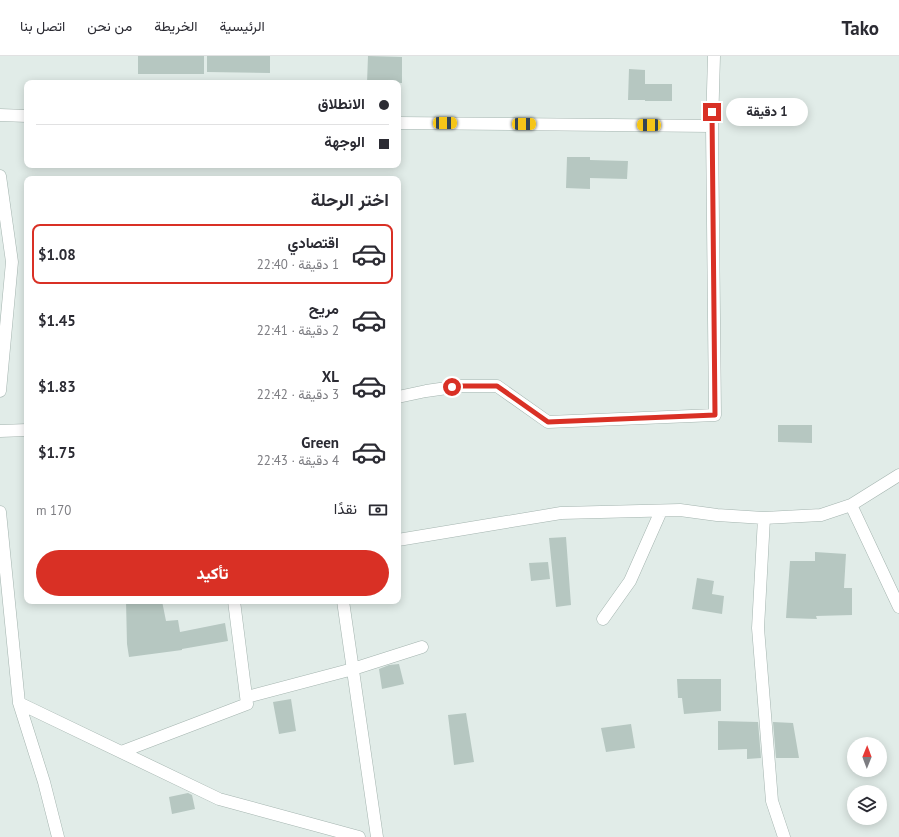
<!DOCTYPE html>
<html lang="ar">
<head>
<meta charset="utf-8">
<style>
  :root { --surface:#fff; --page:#f2f2f3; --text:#2b2b33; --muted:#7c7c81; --line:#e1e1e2; --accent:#d93025 }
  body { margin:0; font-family:"PT Sans",Vazirmatn,sans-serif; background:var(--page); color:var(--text); direction:rtl; height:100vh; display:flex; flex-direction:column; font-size:15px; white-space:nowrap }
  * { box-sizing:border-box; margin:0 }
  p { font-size:13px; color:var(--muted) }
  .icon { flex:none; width:22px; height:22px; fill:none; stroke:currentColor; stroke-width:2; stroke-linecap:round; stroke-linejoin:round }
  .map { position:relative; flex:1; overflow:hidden; direction:ltr }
  .side { position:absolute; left:24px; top:120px; width:377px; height:428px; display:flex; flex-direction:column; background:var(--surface); border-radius:8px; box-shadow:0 2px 10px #0003; direction:rtl }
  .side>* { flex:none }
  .guide { position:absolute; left:24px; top:24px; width:377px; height:88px; border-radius:8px; box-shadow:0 2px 10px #0003; direction:rtl; display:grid; align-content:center; height:88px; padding:0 12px; background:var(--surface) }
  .needle { width:26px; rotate:1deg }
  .tools { position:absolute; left:847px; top:681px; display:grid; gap:8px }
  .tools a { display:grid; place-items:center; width:40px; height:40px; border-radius:50%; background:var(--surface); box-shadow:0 2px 10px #0003; font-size:20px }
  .end { position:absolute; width:18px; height:18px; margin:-9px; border:5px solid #d93025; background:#fff; box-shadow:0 0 0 2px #fff }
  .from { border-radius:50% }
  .bubble { position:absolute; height:28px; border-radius:14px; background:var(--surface); box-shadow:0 2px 10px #0003; font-size:13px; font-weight:800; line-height:28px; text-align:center; direction:rtl }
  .car { position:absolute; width:12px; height:24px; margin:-12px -6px; border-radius:5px; box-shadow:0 0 3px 1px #0007; background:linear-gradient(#f5c518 24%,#345 0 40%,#f5c518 0 76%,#345 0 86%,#f5c518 0) }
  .guide b { display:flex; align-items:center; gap:14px; height:38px; font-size:15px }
  .guide b+b { border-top:1px solid var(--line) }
  .guide i { width:10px; height:10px; background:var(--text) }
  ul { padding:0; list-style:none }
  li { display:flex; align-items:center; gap:12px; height:60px; margin:0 8px 6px; padding:0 4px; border:2px solid transparent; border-radius:8px }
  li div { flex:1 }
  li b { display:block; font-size:15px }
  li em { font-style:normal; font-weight:800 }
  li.current { border-color:var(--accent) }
  li>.icon { width:36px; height:36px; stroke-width:1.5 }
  h2 { padding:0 12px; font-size:18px; line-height:48px }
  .pay { display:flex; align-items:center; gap:10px; height:44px; padding:0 12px; font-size:15px }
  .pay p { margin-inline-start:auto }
  .primary-button { display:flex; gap:8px; margin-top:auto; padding:8px 12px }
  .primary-button a { flex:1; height:46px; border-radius:24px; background:var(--accent); color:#fff; font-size:16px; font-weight:800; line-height:46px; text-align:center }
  header { display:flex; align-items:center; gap:24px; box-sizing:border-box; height:56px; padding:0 20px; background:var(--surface); border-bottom:1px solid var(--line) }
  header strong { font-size:19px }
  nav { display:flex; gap:22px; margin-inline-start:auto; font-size:14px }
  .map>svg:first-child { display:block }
  .building { fill:#b6c7c1 }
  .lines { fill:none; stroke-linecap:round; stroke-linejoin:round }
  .minor-casing { stroke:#a4b4af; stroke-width:13 }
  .minor { stroke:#fff; stroke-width:12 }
  .route { stroke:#d93025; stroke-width:5 }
</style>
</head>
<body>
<header>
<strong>Tako</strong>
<nav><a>الرئيسية</a><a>الخريطة</a><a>من نحن</a><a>اتصل بنا</a></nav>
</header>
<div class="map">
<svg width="899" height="781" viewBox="0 0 899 781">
  <rect width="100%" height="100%" fill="#e1ece8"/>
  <path class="building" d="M138,0H204V18H138Z
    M207,0H270V17L207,16Z
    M368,0L402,1V27H367Z
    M629,13L645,14V44H628Z
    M645,28H672V45H645Z
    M567,101H590V104L628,105L627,123L590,122V133L566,132Z
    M778,369H812V387L778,386Z
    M566,481L571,549L556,551L549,482Z
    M815,496L846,498L844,532H852V559L816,560L817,563L786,562L790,505H815Z
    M548,506L550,523L531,525L529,507Z
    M697,522L714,525L712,538L724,540L722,558L692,553Z
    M126,545H162L166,565L178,564L180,576L225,567L228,585L182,593V594L129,601L127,588Z
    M399,608L404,628L382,633L379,613L389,609Z
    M677,623H721V655L684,658L682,642H678Z
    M291,643L296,675L279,678L273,646Z
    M466,657L474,706L454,709L448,659Z
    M718,665L758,666L761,702L747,703V693L718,694Z
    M773,666L793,667L799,702H776Z
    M631,668L635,692L606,696L601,672Z
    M188,737L192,739L195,753L172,758L169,741Z"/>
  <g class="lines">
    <g class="minor-casing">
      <path id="minor" d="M0,59L27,60
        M398,67L712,70
        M0,120L12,206L0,335
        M398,341L426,335L461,330H497L548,366L715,359L712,70L714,0
        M0,375L27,374
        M851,449L899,551
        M0,456L19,647L44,726L58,781
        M764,462L758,572L772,745L784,781
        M398,484L561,457L680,454L717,459L764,462L821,459L851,449L899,419
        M343,545L377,781
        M603,563L630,525L661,455
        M247,641L353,613L422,591
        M19,647L219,743L359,781
        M121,696L247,648L234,545"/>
    </g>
    <use href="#minor" class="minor"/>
  </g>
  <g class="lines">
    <path class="route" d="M452,331L461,330H497L548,366L715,359L712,56"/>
  </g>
</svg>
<div class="tools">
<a><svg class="needle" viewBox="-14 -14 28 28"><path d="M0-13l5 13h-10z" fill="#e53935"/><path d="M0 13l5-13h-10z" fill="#7c7c81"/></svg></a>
<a><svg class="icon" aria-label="layers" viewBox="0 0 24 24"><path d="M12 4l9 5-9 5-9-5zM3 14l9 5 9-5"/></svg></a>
</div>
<i class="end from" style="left:452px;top:331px"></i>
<i class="end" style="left:712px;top:56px"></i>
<div class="bubble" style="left:726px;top:42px;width:82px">1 دقيقة</div>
<i class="car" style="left:445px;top:67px;rotate:90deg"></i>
<i class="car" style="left:524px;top:68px;rotate:90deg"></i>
<i class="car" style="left:649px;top:69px;rotate:271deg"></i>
<div class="guide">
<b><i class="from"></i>الانطلاق</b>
<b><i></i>الوجهة</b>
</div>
<section class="side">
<h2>اختر الرحلة</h2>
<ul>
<li class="current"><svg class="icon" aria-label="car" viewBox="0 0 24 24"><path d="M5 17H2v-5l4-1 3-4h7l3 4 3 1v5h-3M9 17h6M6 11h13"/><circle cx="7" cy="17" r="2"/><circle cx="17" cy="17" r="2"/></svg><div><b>اقتصادي</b><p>1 دقيقة · 22:40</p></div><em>$1.08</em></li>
<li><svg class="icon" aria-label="car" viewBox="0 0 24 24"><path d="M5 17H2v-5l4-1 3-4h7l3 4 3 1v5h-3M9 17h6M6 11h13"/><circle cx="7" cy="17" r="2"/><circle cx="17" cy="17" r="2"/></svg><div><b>مريح</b><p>2 دقيقة · 22:41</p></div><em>$1.45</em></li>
<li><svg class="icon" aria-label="car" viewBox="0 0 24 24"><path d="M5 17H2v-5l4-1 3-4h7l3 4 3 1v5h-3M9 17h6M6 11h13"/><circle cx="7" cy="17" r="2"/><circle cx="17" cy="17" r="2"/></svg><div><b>XL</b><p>3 دقيقة · 22:42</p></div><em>$1.83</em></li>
<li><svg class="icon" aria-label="car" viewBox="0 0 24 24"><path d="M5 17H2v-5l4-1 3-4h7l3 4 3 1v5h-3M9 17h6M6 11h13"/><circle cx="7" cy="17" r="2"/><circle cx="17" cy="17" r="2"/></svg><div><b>Green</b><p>4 دقيقة · 22:43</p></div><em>$1.75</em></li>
</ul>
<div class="pay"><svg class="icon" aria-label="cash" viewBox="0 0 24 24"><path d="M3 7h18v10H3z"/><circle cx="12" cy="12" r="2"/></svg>نقدًا<p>170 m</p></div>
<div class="primary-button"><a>تأكيد</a></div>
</section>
</div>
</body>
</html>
